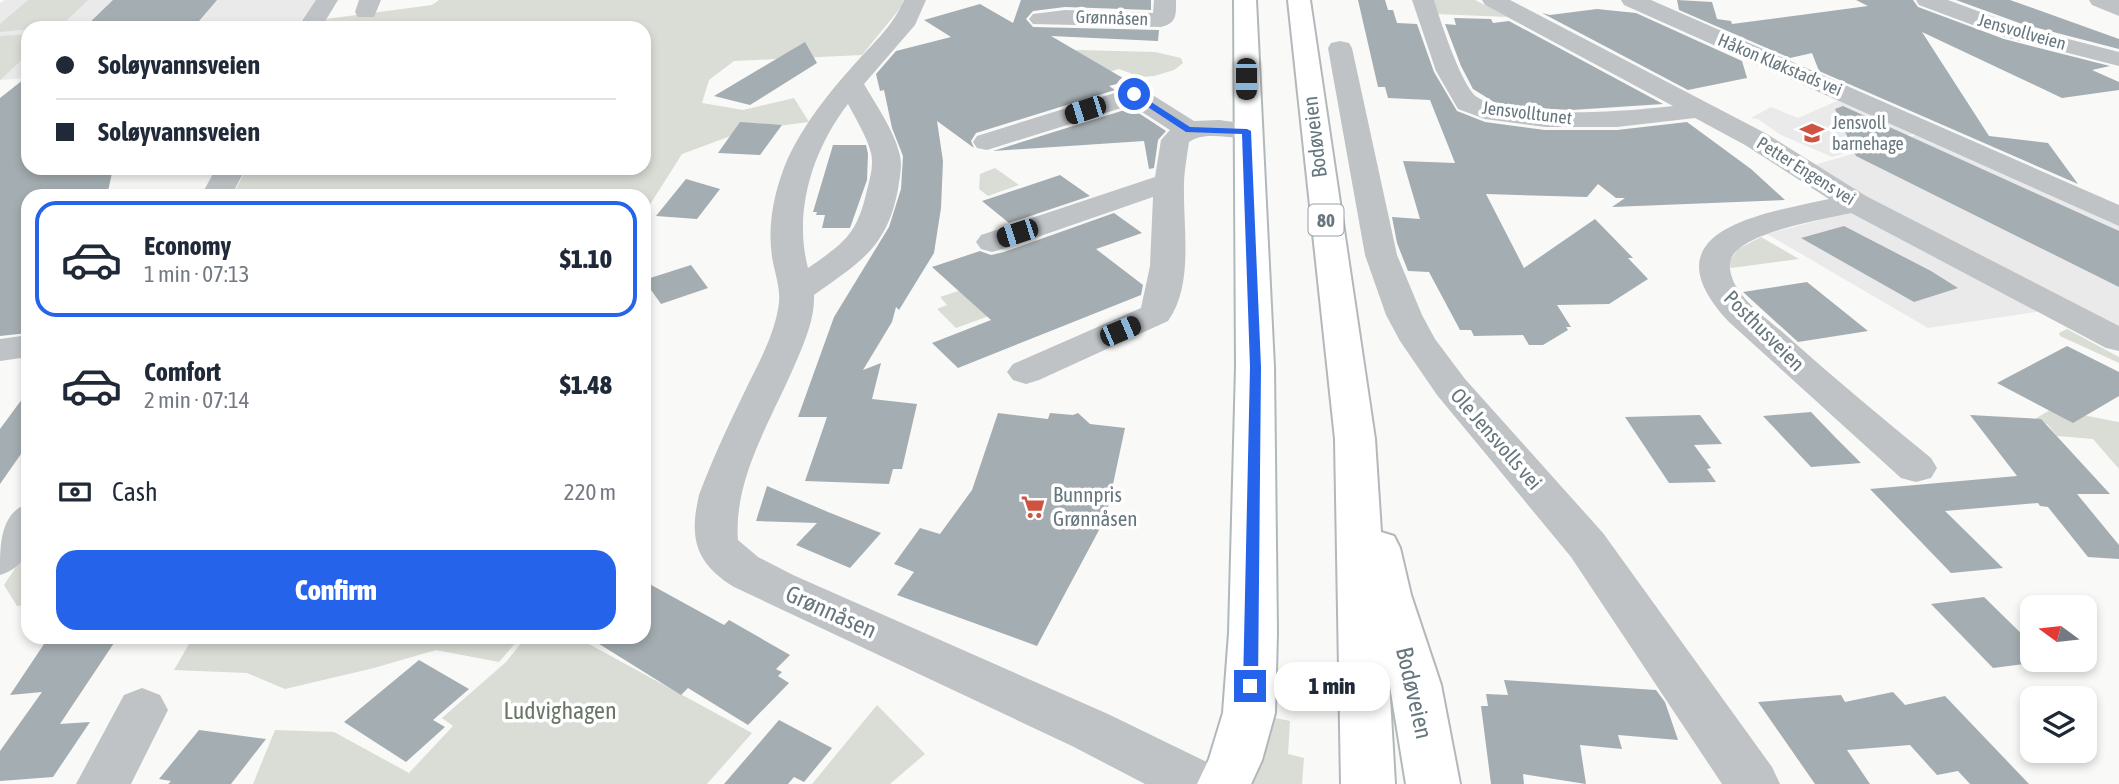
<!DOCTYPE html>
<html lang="en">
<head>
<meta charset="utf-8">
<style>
  :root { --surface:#fff; --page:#f6f6f7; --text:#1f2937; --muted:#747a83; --line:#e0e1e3; --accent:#2563eb }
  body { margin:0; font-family:"Asap Condensed",sans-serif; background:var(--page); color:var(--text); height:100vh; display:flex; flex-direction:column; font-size:26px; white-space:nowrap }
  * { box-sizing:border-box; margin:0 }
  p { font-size:23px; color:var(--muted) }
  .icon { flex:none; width:38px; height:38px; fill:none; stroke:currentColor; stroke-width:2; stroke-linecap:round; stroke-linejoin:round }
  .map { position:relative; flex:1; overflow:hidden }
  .panel { position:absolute; left:21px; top:189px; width:630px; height:455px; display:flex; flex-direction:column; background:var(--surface); border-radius:21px; box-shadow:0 4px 10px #0003 }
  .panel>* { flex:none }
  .guide { position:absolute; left:21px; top:21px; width:630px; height:154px; border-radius:21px; box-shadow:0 4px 10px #0003; display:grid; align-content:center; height:154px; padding:0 35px; background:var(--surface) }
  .needle { width:46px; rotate:285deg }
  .fabs { position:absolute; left:2020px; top:595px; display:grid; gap:14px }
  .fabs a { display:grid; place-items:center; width:77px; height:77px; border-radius:14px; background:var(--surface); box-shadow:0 4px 10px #0003; font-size:35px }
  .end { position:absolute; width:32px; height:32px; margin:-16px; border:9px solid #2563eb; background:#fff; box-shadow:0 0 0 4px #fff }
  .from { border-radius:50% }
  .bubble { position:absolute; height:49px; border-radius:21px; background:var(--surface); box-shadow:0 4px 10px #0003; font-size:23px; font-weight:800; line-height:49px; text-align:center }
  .car { position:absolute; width:21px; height:42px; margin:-21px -10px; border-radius:9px; box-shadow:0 0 5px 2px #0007; background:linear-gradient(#222 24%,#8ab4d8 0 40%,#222 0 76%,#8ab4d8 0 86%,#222 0) }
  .guide b { display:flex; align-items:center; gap:24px; height:66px; font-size:26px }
  .guide b+b { border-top:2px solid var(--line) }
  .guide i { width:18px; height:18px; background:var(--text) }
  ul { padding:12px 0 0; list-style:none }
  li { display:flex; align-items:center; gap:21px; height:116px; margin:0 14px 10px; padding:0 21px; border:4px solid transparent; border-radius:21px }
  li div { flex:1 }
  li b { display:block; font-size:26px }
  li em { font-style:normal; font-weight:800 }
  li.active { border-color:var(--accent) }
  li>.icon { width:63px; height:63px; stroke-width:1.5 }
  .pay { display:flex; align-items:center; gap:18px; height:77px; padding:0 35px; font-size:26px }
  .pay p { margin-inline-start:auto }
  .action { display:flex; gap:14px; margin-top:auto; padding:14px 35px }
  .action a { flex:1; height:80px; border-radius:21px; background:var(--accent); color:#fff; font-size:28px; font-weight:800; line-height:80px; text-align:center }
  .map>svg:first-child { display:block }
  .built { fill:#eaeaea }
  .green { fill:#d9ddd6 }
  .building { fill:#a4adb1 }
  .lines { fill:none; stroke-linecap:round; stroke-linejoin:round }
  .secondary-casing { stroke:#b1b8bb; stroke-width:4 }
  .primary-casing { stroke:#b3b8ba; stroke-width:4 }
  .street { fill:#bfc3c6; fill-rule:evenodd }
  .secondary { fill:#fff; fill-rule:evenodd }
  .primary { fill:#fff; fill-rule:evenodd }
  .route { fill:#2563eb }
  .labels { text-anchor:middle; stroke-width:7; stroke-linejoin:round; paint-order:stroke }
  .far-street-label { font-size:18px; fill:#67777e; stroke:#fff }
  .far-poi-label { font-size:18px; fill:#67777e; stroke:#fff; text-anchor:start }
  .shield { fill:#fff; stroke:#95a0a5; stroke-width:2 }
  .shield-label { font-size:19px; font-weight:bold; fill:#67777e }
  .street-label { font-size:21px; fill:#67777e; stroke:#fff }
  .poi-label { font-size:21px; fill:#67777e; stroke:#fff; text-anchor:start }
  .near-street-label { font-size:24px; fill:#67777e; stroke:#fff }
  .near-park-label { font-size:24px; fill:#6a7766; stroke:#fff }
</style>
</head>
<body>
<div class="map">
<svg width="2119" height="784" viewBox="0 0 2119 784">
  <rect width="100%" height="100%" fill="#f9f9f7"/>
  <path class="built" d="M5,0H318L295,28H28V78L0,80V3Z
    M1844,98L1920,132L1832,157L1779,134L1758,119L1751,118L1771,107L1798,118Z
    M1926,132L2119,220V331L2075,306L1928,328L1767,234L1873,206L1811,166Z"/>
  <path class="green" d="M28,0H88L61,26L0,32V24Z
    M439,0H903L902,6L862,55L734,61L709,80L702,103L743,110L794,98L809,122L747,130L682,154L644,214V196H232L247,168H644V28H321L326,19L432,5Z
    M1433,0H1475L1508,17L1436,14Z
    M28,34V54L0,80V36Z
    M1079,50L1155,52L1181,58L1183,63L1174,70L1154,76L1141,77L1119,69L1078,81L1067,51Z
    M995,168L1019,185L988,196L979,189L980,174Z
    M1761,237L1799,259L1731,268L1729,262L1738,249Z
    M961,290L989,316L956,328L937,309L947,305L940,297Z
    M2067,329L2119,357V363L2060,336L2059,333Z
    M2050,410C2074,412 2095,418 2119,422V469L2093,439L2057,436L2047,424L2033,420Z
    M28,549V605L17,606L4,585Z
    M193,637H511L517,641L499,662L436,650L374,668L285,689L247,673L174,670Z
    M526,637H576L752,733L707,784H253L275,730L334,732L409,773L453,726L442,718L506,662Z
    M877,705L925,754L890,784H812Z
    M1267,716L1290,721L1288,754L1304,758L1302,784H1247Z"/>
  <path class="building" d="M113,0H217L193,28H84Z
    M1021,0H1151V10L1065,7L1033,11L1026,19L1033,27L1159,30L1158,41L1051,36L1128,81L1109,86L1115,90L976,133L971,141L974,148L937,121L943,161L941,208L934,253L899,310L896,307L892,322L863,370L881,363L872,399L917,404L902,469H893L889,484L805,481L827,417H798L834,317L889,227L901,189L903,156L892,128L884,90L880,91L876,74L896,51L951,37L924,20L980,4L1013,23Z
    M1358,0H1385L1388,10H1393L1397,23L1417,24L1434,72L1457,111L1485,122L1545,130H1617L1687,122L1751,169L1785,200L1612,207L1625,198H1616L1598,184L1587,197L1486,194L1524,268L1595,219L1633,258H1628L1648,279L1609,304L1557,305L1571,327H1566L1568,330L1543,345H1529L1523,335L1474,336L1471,330H1460L1429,272L1408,271L1397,243L1392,217L1420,219L1403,161L1455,163L1430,100L1388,98L1385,87H1378Z
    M1677,0L1712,2L1717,19L1731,21L1732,24L1868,6L1856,0H1913L1918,7L2004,39L2110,66L2092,70L2119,82V90L2062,98L1922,32L1989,136L2048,143L2078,184L1819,71L1812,53L1790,58L1679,10Z
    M1956,0H2010L2119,39V49L2022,24Z
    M1597,9L1636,13L1742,61L1747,78L1688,90L1542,13L1550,15Z
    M1454,18L1491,19L1493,23L1509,21L1663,104L1572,110L1516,107L1494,102L1473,89L1461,66L1445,24L1456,25Z
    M805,42L817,63L750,105L714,96Z
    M28,76V168H113L107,196H28V333L0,336V98Z
    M1843,106L2119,231V287L1856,156L1835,109Z
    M1131,108L1166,131L1158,140L1154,168L1149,169L1144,141L993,151Z
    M740,122L782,125L760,155L718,153Z
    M833,145H866L868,154L867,180L850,228H822L825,215H816L817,212H813Z
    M1060,175L1090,196L1009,223L982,201Z
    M686,179L720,189L697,219L656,216Z
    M1114,213L1142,233L1096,249L1143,285L1141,295L958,368L932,343L991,320L932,267L980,251L991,255L1004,252Z
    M1844,226L1931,271L1958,288L1914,302L1801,238Z
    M691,265L708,288L661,304L644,280Z
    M1807,282L1868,331L1798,342L1743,292Z
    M2067,346L2119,372V396L2073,423L1997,383Z
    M28,391V444L0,484V429Z
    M1811,412L1835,437L1861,463L1811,467L1763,416Z
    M998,413L1048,419L1050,413L1073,415L1078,413L1090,424L1125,428L1106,517L1037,646L897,595L914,572L894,564L920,528L940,534L972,490Z
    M1700,415L1722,444L1694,445L1711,468L1707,469L1716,482L1669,483L1625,417Z
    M1970,415L2041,419L2110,494H2077L2119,545V559L2088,557L2048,507L2040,506L2038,503L1945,511L2003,568L1951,573L1870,489L2017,476Z
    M767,486L828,512L881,533L850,568L796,545L817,523L756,521Z
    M644,581L724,625L729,620L790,655L776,669L782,672L778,676L789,683L748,725L688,688L681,695L588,637H644Z
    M1984,597L2032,644V663L1993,668L1931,604Z
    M118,637L60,724L90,722L53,777L0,781V751L42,692L10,695L48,638Z
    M419,660L469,689L433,720L445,727L406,762L344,722Z
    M1504,680L1656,690L1665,702L1678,740L1618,735L1622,749L1580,745L1586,784L1523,774L1524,784H1491L1481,706H1488L1486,694L1508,695Z
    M1893,692L1905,705L1945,696L2029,784H1970L1958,771L1937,775L1910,745L1847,750L1870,784H1815L1758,702L1841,695L1845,702Z
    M779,720L832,748L804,782L794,777L788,784H724Z
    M199,730L266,739L231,784H168L171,781L159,779Z"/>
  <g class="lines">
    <g class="secondary-casing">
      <path id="secondary" d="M1234,0H1256L1274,367L1277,633L1275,713L1262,760L1251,784H1197L1209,759L1223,713L1229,633L1236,367Z"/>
    </g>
    <g class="primary-casing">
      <path id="primary" d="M1288,0H1310L1375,439L1381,532L1394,536L1400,548L1411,595L1441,685L1460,784H1406L1389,680L1395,784H1341L1335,439Z"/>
    </g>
    <path class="street" d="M316,0H338L321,28H297Z
      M359,0H381L374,17H358L355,12Z
      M904,0H926L915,25L864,84C876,105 893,129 899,152C903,164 900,176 898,189C887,248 860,262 814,295C815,318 805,341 796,362C773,417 733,478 738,540L758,557L793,575L1108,714L1217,767L1225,784H1145L1072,746L734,587C695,563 689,538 699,495C712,460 728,426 744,393C757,366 773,338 778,309C782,291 775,275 772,257C767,223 775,188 788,158C804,124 827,95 852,67C871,45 893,27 904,0ZM848,104C856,119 867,137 871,153C874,166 870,178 867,190C857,235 844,243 808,268C793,211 813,149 848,104Z
      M1154,0H1176C1176,15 1177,23 1161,27L1033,24L1029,19L1033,14L1065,10L1153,13Z
      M1412,0H1434C1440,20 1462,87 1477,97C1511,121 1630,111 1673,106L1485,5L1482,0H1510L1765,133L1866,196L2119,326V351L2106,348L1851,213C1825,219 1744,232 1732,257C1727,266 1732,280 1737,288C1749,307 1770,321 1787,336C1834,378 1882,418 1931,458L1937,468L1931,478L1916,482L1901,478L1729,322C1644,231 1760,214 1829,199L1745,145L1695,118L1617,127H1545L1485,119L1458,109L1436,71Z
      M1621,0H1651L2119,205V226L1624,5Z
      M1916,0H1948L2021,27L2119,52V66L2005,37L1919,5Z
      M2089,0H2119V16L2092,5Z
      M1340,41L1349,43L1352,48L1397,255L1422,315L1435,339L1465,379L1603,533L1772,767L1780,784H1722L1571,557L1437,395L1400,341L1386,315L1365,255L1328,48L1331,43Z
      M1134,87L1143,89L1194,121L1219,120L1257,125L1261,131L1257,137C1235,142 1208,129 1189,142C1187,157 1184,171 1184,186C1183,228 1194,285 1168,321L1039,380L1026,384L1013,380L1007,372L1013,364L1141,308L1150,266L1153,197L1003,249L992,252L981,249L976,242L981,235L1155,177L1161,140L1170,130L1131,105L987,150L977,148L973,142L977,136Z
      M216,168H246L231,196H201Z
      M28,335V357L0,361V339Z
      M28,503C28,536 37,563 0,575C0,543 0,514 28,503Z
      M142,688L160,695L168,710L131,784H76L124,695Z"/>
    <use href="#secondary" class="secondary"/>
    <use href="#primary" class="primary"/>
  </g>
  <path class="route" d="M1131,93H1137L1190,127L1247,129L1251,131L1261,367L1258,686L1250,693L1243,686L1250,367L1242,134L1186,132L1131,96Z"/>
  <defs>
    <g id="school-bare" transform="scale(1.89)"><path d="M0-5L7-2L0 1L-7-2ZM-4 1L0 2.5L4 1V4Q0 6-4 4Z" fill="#cf5341" stroke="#fff" stroke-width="2.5" paint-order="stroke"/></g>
    <g id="supermarket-bare" transform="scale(1.89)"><path d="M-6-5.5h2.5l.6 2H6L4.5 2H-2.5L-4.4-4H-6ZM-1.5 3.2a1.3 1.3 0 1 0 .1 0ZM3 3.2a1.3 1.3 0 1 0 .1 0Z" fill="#cf5341" stroke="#fff" stroke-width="2.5" paint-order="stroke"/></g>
  </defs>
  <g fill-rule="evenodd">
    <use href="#school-bare" x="1812" y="133"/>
    <use href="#supermarket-bare" x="1033" y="507"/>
  </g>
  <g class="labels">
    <g class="far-street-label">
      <text transform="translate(1112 18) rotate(2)" y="6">Grønnåsen</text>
      <text transform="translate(2022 32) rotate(16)" y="6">Jensvollveien</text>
      <text transform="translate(1780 65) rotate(23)" y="6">Håkon Kløkstads vei</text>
      <text transform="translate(1527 113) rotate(7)" y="6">Jensvolltunet</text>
      <text transform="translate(1806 171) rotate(32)" y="6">Petter Engens vei</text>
    </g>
    <g class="far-poi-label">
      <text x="1832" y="129">Jensvoll<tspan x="1832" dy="21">barnehage</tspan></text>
    </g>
    <rect class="shield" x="1308.5" y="204.5" width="35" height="31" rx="5"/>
    <g class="shield-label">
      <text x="1326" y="227">80</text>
    </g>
    <g class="street-label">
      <text transform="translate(1315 137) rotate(-97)" y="7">Bodøveien</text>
      <text transform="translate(1764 331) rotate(45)" y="7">Posthusveien</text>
      <text transform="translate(1496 439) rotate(49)" y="7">Ole Jensvolls vei</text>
    </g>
    <g class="poi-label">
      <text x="1053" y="502">Bunnpris<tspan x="1053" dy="24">Grønnåsen</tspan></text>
    </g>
    <g class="near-street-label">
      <text transform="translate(831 612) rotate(24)" y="8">Grønnåsen</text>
      <text transform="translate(1414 693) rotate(77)" y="8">Bodøveien</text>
    </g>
    <g class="near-park-label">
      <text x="560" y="719">Ludvighagen</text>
    </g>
  </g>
</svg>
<div class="fabs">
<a><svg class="needle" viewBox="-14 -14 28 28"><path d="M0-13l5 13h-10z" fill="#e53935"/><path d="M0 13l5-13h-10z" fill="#747a83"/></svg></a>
<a><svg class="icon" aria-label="layers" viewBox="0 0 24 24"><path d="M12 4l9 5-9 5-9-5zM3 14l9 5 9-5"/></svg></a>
</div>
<i class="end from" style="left:1134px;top:94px"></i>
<i class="end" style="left:1250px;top:686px"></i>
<div class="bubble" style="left:1274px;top:662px;width:116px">1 min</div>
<i class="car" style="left:1246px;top:79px;rotate:180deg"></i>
<i class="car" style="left:1085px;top:110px;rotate:252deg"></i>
<i class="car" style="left:1017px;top:233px;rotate:252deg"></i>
<i class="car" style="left:1120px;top:331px;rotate:67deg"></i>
<div class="guide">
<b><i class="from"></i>Soløyvannsveien</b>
<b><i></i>Soløyvannsveien</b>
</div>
<section class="panel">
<ul>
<li class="active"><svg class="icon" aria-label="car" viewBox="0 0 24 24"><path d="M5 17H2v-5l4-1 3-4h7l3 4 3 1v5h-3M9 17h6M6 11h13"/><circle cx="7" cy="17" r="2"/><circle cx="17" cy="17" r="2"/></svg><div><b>Economy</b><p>1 min · 07:13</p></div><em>$1.10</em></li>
<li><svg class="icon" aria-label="car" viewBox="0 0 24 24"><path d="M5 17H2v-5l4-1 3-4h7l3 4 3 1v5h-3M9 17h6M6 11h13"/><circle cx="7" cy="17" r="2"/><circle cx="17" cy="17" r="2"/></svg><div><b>Comfort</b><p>2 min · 07:14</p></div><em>$1.48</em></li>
</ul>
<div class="pay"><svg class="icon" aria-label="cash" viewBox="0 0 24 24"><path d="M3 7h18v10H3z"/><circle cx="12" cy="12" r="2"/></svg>Cash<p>220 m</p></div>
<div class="action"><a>Confirm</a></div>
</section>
</div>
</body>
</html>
